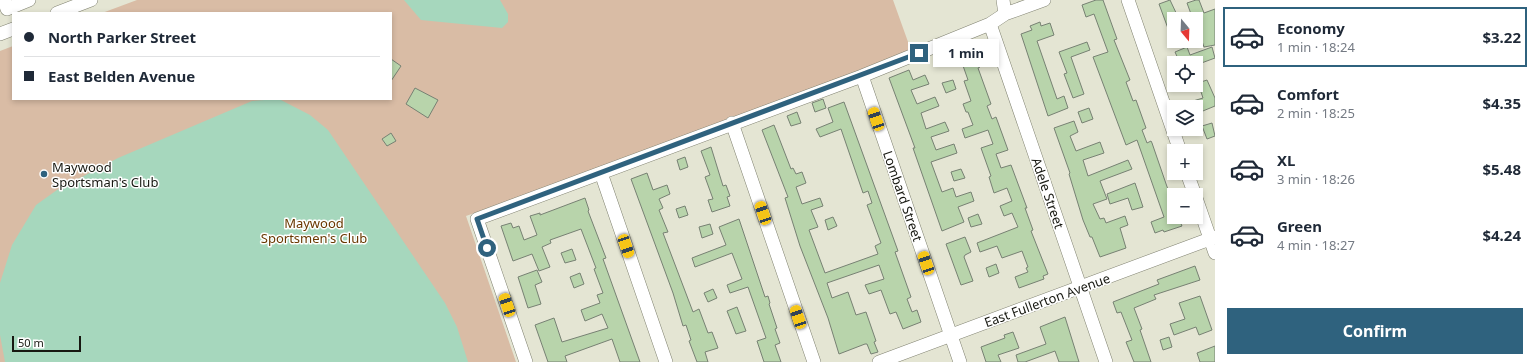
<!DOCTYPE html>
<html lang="en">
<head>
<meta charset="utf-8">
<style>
  :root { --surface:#fff; --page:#f6f6f7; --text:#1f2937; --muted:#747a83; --line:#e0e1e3; --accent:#2f627e }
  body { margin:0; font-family:"Noto Sans",sans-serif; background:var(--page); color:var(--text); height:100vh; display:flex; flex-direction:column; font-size:15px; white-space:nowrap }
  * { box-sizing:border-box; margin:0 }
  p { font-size:13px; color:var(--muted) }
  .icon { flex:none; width:22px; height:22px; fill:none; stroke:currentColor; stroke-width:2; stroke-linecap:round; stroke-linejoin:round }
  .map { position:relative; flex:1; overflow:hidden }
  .sheet { display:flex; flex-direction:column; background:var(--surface); width:320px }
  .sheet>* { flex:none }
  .guide { position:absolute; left:12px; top:12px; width:380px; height:88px; border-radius:0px; box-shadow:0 2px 6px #0003; display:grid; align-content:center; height:88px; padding:0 12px; background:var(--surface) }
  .needle { width:26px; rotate:161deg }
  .tools { position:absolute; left:1167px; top:12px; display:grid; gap:8px }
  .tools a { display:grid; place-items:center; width:36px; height:36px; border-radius:0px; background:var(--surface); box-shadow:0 2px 6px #0003; font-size:20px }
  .scale { position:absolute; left:12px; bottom:10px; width:69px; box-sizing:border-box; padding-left:4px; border:2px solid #171811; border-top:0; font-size:11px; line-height:14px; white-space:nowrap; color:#171811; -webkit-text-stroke:3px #fff; paint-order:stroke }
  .end { position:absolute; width:18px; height:18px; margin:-9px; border:5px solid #2f627e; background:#fff; box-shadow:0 0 0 2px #fff }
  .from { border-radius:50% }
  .bubble { position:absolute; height:28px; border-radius:0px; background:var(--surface); box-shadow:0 2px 6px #0003; font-size:13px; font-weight:700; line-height:28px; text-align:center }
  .car { position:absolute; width:12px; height:24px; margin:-12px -6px; border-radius:5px; box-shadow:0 0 3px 1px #0007; background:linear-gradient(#f5c518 24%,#345 0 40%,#f5c518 0 76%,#345 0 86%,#f5c518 0) }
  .guide b { display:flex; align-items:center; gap:14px; height:38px; font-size:15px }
  .guide b+b { border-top:1px solid var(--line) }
  .guide i { width:10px; height:10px; background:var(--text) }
  ul { padding:7px 0 0; list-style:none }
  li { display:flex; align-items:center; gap:12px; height:60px; margin:0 8px 6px; padding:0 4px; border:2px solid transparent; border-radius:0px }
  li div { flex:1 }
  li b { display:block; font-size:15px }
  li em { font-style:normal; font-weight:700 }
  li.current { border-color:var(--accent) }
  li>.icon { width:36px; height:36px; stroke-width:1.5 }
  .button { display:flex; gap:8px; margin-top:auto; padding:8px 12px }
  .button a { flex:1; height:46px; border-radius:0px; background:var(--accent); color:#fff; font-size:16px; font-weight:700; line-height:46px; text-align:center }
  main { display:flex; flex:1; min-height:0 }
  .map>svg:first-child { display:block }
  .green { fill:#d9bca5 }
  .water { fill:#a6d7bd }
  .building { fill:#b8d4ab; stroke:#778173 }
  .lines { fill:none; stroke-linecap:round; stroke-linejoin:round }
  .minor-casing { stroke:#808271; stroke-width:14 }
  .minor { stroke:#fff; stroke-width:13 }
  .route { stroke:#2f627e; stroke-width:5 }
  .poi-dot { fill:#2f627e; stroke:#fff; stroke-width:1.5 }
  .labels { text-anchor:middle; stroke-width:3; stroke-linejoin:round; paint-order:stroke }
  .poi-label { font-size:13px; fill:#171811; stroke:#fff; text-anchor:start }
  .street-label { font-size:13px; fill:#171811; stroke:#fff }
  .park-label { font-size:13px; fill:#693800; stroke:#fff }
</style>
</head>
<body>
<main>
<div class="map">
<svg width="1215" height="362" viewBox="0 0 1215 362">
  <rect width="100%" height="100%" fill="#e4e5d3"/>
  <path class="green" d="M137,0H893L912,53L466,216L516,362H0V51L13,46V99H391V13H102Z"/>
  <path class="water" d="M404,0H500L508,14V22L502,28L421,20Z
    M279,99L310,115L328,130L445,303L457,327L468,362H5L0,335V283L12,245L36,205L57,190L118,158L252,101Z"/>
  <path class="building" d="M1096,0H1103L1117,39L1114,40L1130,80L1126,82L1133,101L1136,100L1146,128L1142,130L1147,143L1151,141L1152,143L1174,207V217H1178L1182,226L1164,232L1163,230L1155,233L1151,222L1164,217L1137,140L1126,145L1093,57L1108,52L1094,14L1086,17L1082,5Z
    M1170,0L1178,17L1174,18L1173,42L1159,4Z
    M1196,0H1199L1204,13L1215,9V45L1204,47L1196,24V19L1191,14L1187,3Z
    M1040,22L1041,26L1050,23L1054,35L1037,41L1057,99L1064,96L1068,108L1048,116L1021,34L1032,30L1030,26Z
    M1087,42L1090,50L1071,57L1084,94L1073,98L1064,74L1067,73L1059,52Z
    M1187,47L1190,55L1212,47L1215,58L1196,65V63H1180L1175,52Z
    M975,55L980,67L978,68L991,104L987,106L992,119L996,117L1008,150L996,154L1001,168L1011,165L1027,208H1025L1033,230L1031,231L1048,274L1043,276L1044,279L1019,288L1015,277L1028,272L1026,268L1028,267L1022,251L1002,258L997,246L980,252L977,243L1018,227L1012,213L1004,216L1000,206L1012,201L1007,188L994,193L989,177L991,176L981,148L993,144L988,130L965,138L962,129L973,125L968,112H966L963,104L971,101L964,81L968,80L961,60Z
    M391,59L401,66L391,81Z
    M909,70L913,80L925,75L929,84L911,90L917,104L935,97L939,106L921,113L926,129L945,122L949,131L931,137L936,150L954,144L957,153L931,162L942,192L953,188L956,197L971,192L974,201L958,207L964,222L942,231L913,148H915L889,78Z
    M953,80L956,89L946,93L942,83Z
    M1207,80L1215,98V106L1198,113L1193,101L1203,98L1198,83Z
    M415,88L438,100L428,118L406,104Z
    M823,99L826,108L815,112L812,103Z
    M844,102L898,251L895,252L911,297L907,299L912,312L917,310L921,322L903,329L896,312L890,314L881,290L869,294L865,285L884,279L879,265L827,283L832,298L848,292L856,315L866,312L876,341L874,342L878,352L871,354L867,344H865L839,354L828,318L800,246L785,198L788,197L762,130L774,125L791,169L793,168L796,174L802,172L806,183L796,187L802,204L820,198L823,206L811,210L818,227L809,230L825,273L878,254L875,246L881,243L867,205L872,203L868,191L863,193L841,129L820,137L816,129L833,122L828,108Z
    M1089,108L1093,119L1082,123L1078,112Z
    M797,112L801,123L791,126L787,116Z
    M1074,121L1078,132L1070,136L1076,151L1100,142L1104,153L1083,160L1088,176L1128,160L1132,169L1100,181L1107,199L1093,204L1100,219L1104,218L1106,223L1125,216L1128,225L1120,228L1126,248L1100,257L1092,237H1090L1083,220L1069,174L1070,173L1054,128Z
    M1212,123L1215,136L1207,139L1202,126Z
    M391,133L396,141L387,146L382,139Z
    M711,147L723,186L726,185L730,196L727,197L730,206L712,212L708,200L713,199L705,177L710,175L701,151Z
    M685,157L688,167L680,170L677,160Z
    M961,169L965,178L954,181L951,172Z
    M647,173L653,190L667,185L670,194L659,199L663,208L659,210L668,232L663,233L693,312L699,309L708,333L712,332L718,348L705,352L708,362H697L689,341L691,340L686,325L683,326L673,293L631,179Z
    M1135,183L1143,207L1132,210L1128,198L1110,204L1107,194Z
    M585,198L589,210L588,211L606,258L603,259L640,362H620L612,339L565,356L567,362H548L535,325L554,318L562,342L608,328L602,314L585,321L581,310L600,303L597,295L603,293L594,269L596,268L581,229L550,240L551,243L542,247L550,267L539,271L532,254L513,261L501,226L511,223L513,228L519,226L524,240L537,235L530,216L540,213V215Z
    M685,206L688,215L679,218L676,209Z
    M978,214L982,224L971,227L968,218Z
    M833,217L837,226L828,230L825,220Z
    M739,219L765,297L768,296L770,303L769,304L777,328L775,329L780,343L775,345L781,362H764L757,341L766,338L748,287L730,293L727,285L742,279L732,253L695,267L692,258L726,245L719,227Z
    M710,224L713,234L702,238L699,227Z
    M965,237L971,252L965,255L964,257L973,281L961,285L946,244Z
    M572,249L576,260L565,263L561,253Z
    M996,264L999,273L989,277L986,268Z
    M1195,266L1200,280L1154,295L1156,299L1134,308L1142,329L1140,330L1151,362H1134L1126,342L1132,340L1121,312L1117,313L1113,302L1159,284L1157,280Z
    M537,270L542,282L535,285L541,304L528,308L518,277Z
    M580,273L584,284L574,288L570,277Z
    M713,289L717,298L708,302L704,293Z
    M1200,296L1212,330L1199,335L1196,327L1174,335L1170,324L1185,319L1179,303Z
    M737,307L746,331L736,334L727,311Z
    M1065,317L1079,362H1059L1055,351L1025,362H1018L1016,355L1046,344L1040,327Z
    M1013,332L1019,348L998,355L1001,362H986L981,347L1005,338L1004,335Z
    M1169,337L1172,347L1163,350L1160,340Z
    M1215,346V362H1200L1197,353Z"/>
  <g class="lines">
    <g class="minor-casing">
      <path id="minor" d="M4,0L7,9L29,0
        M1003,0L1005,14
        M1128,0L1180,151
        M57,13L91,0
        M990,24L1106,362
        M0,34L13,29
        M862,76L960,362
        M732,123L814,362
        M601,173L666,362
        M1187,173L1195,195
        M1196,198L1215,253
        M526,362L477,219L862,76L990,24L1005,14L1044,0
        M879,362L1215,237"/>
    </g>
    <use href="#minor" class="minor"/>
  </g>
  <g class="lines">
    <path class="route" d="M487,248L477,219L919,53"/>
  </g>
  <circle class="poi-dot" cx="44" cy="174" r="4"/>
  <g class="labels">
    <g class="poi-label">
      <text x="52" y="172">Maywood<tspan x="52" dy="15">Sportsman's Club</tspan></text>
    </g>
    <g class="street-label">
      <text transform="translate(1048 193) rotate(71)" y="5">Adele Street</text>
      <text transform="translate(903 196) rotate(71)" y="5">Lombard Street</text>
      <text transform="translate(1047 300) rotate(-20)" y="5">East Fullerton Avenue</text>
    </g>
    <g class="park-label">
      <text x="314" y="228">Maywood<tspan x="314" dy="15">Sportsmen's Club</tspan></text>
    </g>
  </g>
</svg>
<div class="tools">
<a><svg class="needle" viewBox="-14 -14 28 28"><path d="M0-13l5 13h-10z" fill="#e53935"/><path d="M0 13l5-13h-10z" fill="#747a83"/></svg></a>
<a><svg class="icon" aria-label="locate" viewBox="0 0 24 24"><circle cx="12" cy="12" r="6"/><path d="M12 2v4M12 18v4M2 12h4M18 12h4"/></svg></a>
<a><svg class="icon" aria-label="layers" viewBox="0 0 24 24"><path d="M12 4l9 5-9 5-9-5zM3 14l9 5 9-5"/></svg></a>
<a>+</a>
<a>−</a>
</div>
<div class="scale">50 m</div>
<i class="end from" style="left:487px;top:248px"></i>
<i class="end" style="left:919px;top:53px"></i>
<div class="bubble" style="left:933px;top:39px;width:66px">1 min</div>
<i class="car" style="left:876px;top:119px;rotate:341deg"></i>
<i class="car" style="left:763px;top:213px;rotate:341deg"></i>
<i class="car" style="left:626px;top:246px;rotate:161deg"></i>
<i class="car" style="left:926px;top:263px;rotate:341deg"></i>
<i class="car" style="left:507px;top:305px;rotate:341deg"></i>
<i class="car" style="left:798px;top:317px;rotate:341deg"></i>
<div class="guide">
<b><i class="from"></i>North Parker Street</b>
<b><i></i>East Belden Avenue</b>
</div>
</div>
<section class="sheet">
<ul>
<li class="current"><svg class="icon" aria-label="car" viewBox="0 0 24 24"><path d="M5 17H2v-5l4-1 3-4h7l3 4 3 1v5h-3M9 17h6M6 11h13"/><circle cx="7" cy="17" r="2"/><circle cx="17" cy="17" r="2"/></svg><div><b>Economy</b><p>1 min · 18:24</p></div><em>$3.22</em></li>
<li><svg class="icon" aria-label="car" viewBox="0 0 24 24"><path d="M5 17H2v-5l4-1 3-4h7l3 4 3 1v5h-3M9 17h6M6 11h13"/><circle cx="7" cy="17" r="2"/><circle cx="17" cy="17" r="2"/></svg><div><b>Comfort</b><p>2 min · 18:25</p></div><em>$4.35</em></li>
<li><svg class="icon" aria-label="car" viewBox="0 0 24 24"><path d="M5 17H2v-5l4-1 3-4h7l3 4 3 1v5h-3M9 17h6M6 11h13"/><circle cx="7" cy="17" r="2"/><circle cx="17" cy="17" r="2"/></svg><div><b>XL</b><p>3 min · 18:26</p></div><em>$5.48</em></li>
<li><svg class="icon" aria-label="car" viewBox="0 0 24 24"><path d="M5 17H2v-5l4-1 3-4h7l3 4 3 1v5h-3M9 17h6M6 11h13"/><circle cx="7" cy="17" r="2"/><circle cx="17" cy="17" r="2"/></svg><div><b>Green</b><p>4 min · 18:27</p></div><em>$4.24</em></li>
</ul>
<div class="button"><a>Confirm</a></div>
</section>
</main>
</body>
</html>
